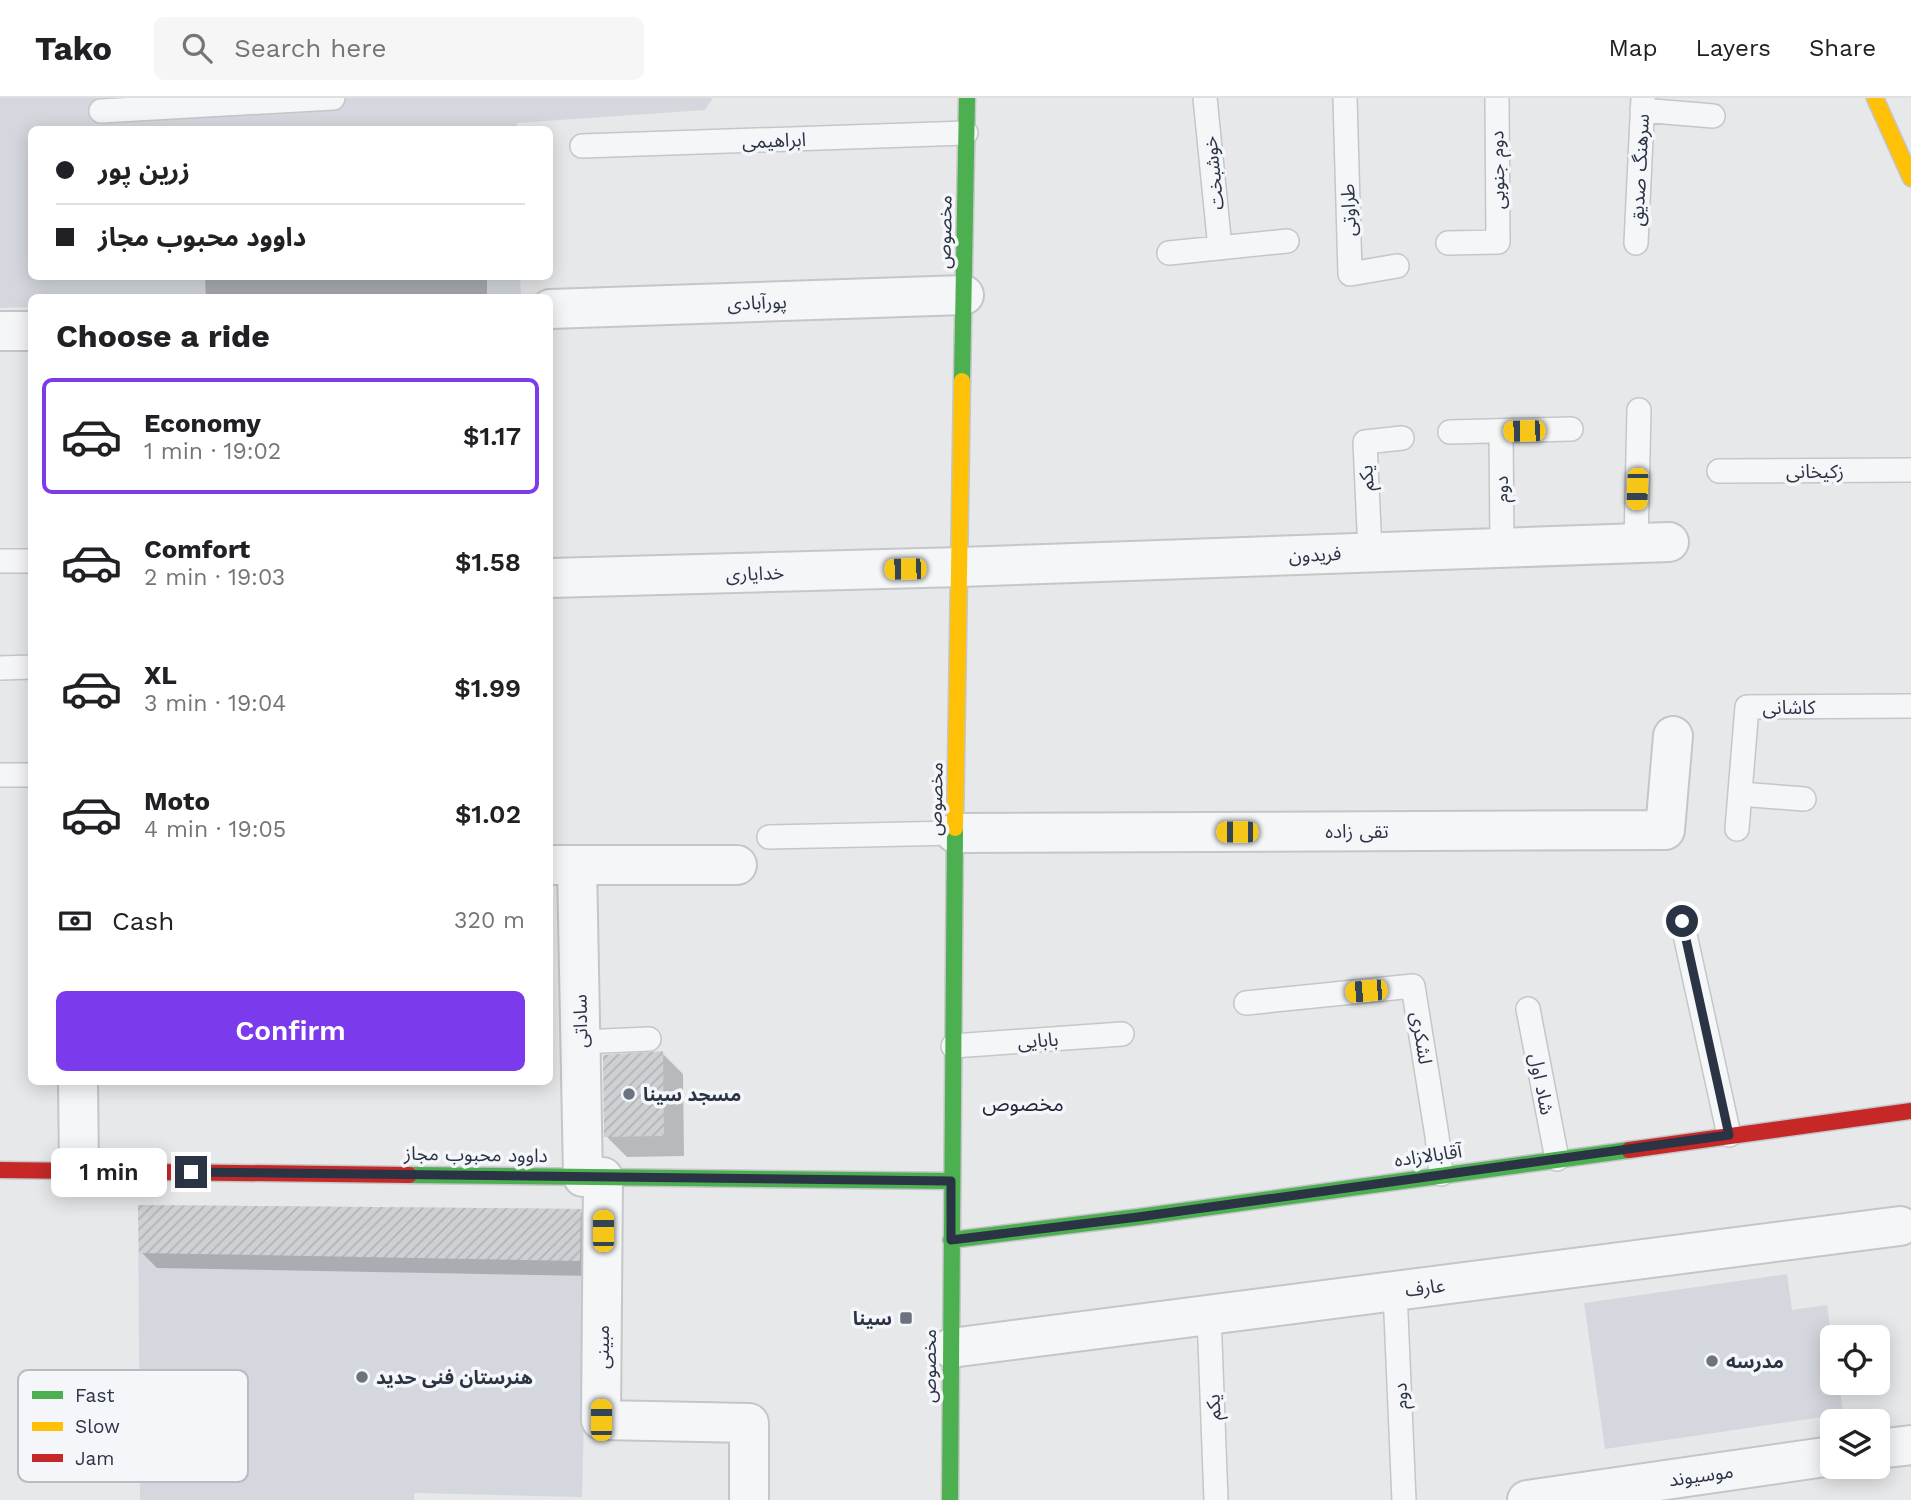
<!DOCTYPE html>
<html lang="en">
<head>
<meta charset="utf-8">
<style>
  :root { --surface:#fff; --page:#f6f6f6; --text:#202124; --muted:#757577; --line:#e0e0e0; --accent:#7c3aed }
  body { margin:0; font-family:"Work Sans","Noto Sans Arabic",sans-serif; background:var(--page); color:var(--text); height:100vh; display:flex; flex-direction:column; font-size:26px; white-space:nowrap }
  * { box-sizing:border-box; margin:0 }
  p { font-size:23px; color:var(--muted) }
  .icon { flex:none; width:38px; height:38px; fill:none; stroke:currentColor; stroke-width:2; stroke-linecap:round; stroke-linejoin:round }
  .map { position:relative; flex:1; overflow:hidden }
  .side { position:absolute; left:28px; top:196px; width:525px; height:791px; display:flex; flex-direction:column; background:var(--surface); border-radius:10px; box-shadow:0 4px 18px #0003 }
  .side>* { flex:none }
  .guide { position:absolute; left:28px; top:28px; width:525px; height:154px; border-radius:10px; box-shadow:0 4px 18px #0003; display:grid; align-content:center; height:154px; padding:0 28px; background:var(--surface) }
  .controls { position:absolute; left:1820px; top:1227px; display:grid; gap:14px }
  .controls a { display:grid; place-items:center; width:70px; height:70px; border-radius:10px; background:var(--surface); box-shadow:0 4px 18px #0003; font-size:35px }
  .end { position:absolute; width:32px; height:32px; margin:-16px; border:9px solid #2b3445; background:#fff; box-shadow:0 0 0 4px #fff }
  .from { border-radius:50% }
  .bubble { position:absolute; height:49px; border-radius:10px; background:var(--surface); box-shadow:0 4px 18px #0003; font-size:23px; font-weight:600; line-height:49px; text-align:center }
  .car { position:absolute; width:21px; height:42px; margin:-21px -10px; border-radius:9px; box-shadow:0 0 5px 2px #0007; background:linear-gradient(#f5c518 24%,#345 0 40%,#f5c518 0 76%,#345 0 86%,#f5c518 0) }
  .guide b { display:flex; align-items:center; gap:24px; height:66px; font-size:26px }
  .guide b+b { border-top:2px solid var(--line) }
  .guide i { width:18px; height:18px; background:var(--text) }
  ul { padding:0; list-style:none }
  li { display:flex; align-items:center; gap:21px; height:116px; margin:0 14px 10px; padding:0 14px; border:4px solid transparent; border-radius:10px }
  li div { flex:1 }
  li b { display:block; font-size:26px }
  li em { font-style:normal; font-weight:600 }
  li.active { border-color:var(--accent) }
  li>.icon { width:63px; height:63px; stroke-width:1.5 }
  h2 { padding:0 28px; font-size:32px; line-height:84px }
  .pay { display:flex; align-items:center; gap:18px; height:77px; padding:0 28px; font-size:26px }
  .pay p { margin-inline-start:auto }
  .button { display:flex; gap:14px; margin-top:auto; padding:14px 28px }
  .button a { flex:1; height:80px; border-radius:10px; background:var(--accent); color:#fff; font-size:28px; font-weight:600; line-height:80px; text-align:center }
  header { display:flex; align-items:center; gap:42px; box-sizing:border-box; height:98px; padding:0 35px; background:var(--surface); border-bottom:2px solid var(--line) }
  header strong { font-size:33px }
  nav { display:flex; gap:38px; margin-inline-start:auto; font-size:24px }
  .search { width:490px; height:63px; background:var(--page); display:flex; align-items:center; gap:18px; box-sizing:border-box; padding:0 24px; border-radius:10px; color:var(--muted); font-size:26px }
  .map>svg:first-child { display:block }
  .built { fill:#d4d7dd }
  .shadow { fill:#0003 }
  .building { fill:url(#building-hatch) }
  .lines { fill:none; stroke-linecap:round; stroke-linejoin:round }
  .lane-casing { stroke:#c4c6c8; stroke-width:26 }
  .street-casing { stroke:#c4c6c8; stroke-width:42 }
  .fast-casing { stroke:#c4c6c8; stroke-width:19 }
  .slow-casing { stroke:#c4c6c8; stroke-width:19 }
  .jam-casing { stroke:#c4c6c8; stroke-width:19 }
  .lane { stroke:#f5f6f7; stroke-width:23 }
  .street { stroke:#f5f6f7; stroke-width:38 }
  .fast { stroke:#4caf50; stroke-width:16 }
  .slow { stroke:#ffc107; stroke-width:16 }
  .jam { stroke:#c62828; stroke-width:16 }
  .route { stroke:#2b3445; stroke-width:9 }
  .poi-dot { fill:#6c737f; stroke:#f4f6f9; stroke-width:2.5 }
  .labels { text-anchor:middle; stroke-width:7; stroke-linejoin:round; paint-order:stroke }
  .street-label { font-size:19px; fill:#2b3445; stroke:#f4f6f9 }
  .poi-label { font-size:19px; font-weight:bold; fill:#2b3445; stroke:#f4f6f9; text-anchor:start }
  .neighbourhood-label { font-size:21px; fill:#1d2536; stroke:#f4f6f9 }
  .key { fill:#f4f6f9; stroke:#b8bcc3; stroke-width:2 }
  .key-label { font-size:19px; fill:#2b3445 }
</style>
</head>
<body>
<header>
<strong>Tako</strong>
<div class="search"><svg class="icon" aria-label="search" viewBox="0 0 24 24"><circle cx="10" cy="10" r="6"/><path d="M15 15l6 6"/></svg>Search here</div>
<nav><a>Map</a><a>Layers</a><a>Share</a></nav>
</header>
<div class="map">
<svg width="1911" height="1402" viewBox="0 0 1911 1402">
  <defs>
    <pattern id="building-hatch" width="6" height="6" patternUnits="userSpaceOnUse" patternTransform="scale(1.75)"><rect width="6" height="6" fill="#ced0d3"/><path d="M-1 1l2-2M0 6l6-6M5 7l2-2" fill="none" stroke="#b1b3b6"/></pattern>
  </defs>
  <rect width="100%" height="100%" fill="#e6e8ea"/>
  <path class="built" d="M0,0H713L705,12L517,25V32H32V178H520L521,198L508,200H32L31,209L0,210Z
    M138,1107L589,1111L582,1399L414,1395V1402H140Z
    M1787,1176L1792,1212L1827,1207L1832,1242V1284L1839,1285L1843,1316L1605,1351L1584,1205Z"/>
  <path class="shadow" d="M205,178H487V200H206Z
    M662,955L683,976L684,1058L627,1059L606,1038Z
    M580,1113L596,1128V1178L157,1170L141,1154Z"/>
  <path class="building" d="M663,953L664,1038L604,1039L603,957Z
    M138,1107L581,1111L580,1163L139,1155Z"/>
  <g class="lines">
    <g class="lane-casing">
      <path id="lane" d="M1205,0L1220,150
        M1345,0L1350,176L1397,168
        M1642,12L1713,18
        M101,13L333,0
        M582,48L966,35
        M1448,145L1498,144L1497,0
        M1636,145L1643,0
        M1169,155L1287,143
        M1501,333L1502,449
        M1450,334L1571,331
        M1719,373L1911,372
        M1636,445L1639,312
        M1370,454L1365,344L1402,340
        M0,463H32
        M0,570L32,569
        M0,677H32
        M1740,696L1804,701
        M1737,731L1747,609L1911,608
        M769,739L955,735
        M1682,823L1729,1037
        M1246,905L1413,888L1437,1038L1441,1076
        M1528,911L1557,1061
        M581,944L649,941
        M953,948L1122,936
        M1395,1193L1404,1402
        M1209,1217L1216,1402"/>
    </g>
    <g class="street-casing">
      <path id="street" d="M550,211L964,197
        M0,233H32
        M550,480L960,469L1669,444
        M955,735L1665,732L1673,638
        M550,767H737
        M577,767L583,1079
        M78,984L79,1072
        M603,1079L601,1322L749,1325V1402
        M951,1250L1900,1128
        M1878,1351L1911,1347
        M1527,1402L1832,1358"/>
    </g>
    <g class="fast-casing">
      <path id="fast" d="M962,283L967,0
        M409,1077L951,1083
        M951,1142L1138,1119L1629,1052
        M950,1402L955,730"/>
    </g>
    <g class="slow-casing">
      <path id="slow" d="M1875,0L1911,80
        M955,730L962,283"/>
    </g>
    <g class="jam-casing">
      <path id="jam" d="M1629,1052L1911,1013
        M0,1072L409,1077"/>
    </g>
    <use href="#lane" class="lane"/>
    <use href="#street" class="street"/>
    <use href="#fast" class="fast"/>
    <use href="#slow" class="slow"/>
    <use href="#jam" class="jam"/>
  </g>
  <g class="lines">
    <path class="route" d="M191,1074L951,1083V1142L1138,1119L1729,1037L1682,823"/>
  </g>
  <g class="poi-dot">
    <circle cx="629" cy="996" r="7"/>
    <rect x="899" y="1213" width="14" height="14" rx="3.5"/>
    <circle cx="1712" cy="1263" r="7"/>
    <circle cx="362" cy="1279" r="7"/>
  </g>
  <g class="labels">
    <g class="street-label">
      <text transform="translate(774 42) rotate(-2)" y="7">ابراهیمی</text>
      <text transform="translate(1497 72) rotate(-91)" y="7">دوم جنوبی</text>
      <text transform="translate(1639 72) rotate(-87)" y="7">سرهنگ صدیق</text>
      <text transform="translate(1213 75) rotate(-96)" y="7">خوشبخت</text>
      <text transform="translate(1348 112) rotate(-92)" y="7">طراوتی</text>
      <text transform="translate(944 134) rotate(-89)" y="7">مخصوص</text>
      <text transform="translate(757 204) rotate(-2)" y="7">پورآبادی</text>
      <text x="1815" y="380">زکیخانی</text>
      <text transform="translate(1366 380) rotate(-93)" y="7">یکم</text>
      <text transform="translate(1501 391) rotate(-90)" y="7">دوم</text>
      <text transform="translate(1315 456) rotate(-2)" y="7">فریدون</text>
      <text transform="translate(755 475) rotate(-2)" y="7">خدایاری</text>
      <text x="1789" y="616">کاشانی</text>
      <text transform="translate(935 701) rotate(-89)" y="7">مخصوص</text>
      <text x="1357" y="740">تقی زاده</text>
      <text transform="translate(580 923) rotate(-91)" y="7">ساداتی</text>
      <text transform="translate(1422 940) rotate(81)" y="7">لشکری</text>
      <text transform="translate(1038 942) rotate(-4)" y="7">بابایی</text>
      <text transform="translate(1542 986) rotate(79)" y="7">شاد اول</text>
      <text transform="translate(476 1056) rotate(1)" y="7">داوود محبوب مجاز</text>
      <text transform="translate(1428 1057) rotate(-8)" y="7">آقابالازاده</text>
      <text transform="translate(1425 1189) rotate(-7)" y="7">عارف</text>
      <text transform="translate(602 1249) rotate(-90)" y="7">مبینی</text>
      <text transform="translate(929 1268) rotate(-90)" y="7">مخصوص</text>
      <text transform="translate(1400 1298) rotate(-92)" y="7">دوم</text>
      <text transform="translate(1213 1309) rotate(-92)" y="7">یکم</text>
      <text transform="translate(1701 1377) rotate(-8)" y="7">موسیوند</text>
    </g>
    <g class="poi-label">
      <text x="643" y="1003">مسجد سینا</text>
      <text x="892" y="1227" text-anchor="end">سینا</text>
      <text x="1726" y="1270">مدرسه</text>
      <text x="376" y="1286">هنرستان فنی حدید</text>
    </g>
    <g class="neighbourhood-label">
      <text x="1023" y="1013">مخصوص</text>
    </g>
  </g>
  <rect x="18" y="1272" width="230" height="112" rx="10" class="key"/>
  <rect x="32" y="1293" width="31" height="8" fill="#4caf50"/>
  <rect x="32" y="1324" width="31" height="9" fill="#ffc107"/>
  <rect x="32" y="1356" width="31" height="8" fill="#c62828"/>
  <g class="key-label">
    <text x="75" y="1304">Fast</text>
    <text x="75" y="1335">Slow</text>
    <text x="75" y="1367">Jam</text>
  </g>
</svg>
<div class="controls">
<a><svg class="icon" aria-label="locate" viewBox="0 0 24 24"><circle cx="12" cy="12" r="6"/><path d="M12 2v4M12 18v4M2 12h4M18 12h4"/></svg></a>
<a><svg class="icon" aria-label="layers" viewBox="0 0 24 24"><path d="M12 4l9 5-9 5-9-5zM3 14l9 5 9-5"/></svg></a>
</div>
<i class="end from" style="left:1682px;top:823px"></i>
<i class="end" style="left:191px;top:1074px"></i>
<div class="bubble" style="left:51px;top:1050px;width:116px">1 min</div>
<i class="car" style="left:1524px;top:333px;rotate:269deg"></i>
<i class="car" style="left:1637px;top:391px;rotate:182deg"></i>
<i class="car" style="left:905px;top:471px;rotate:269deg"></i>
<i class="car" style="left:1237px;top:734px;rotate:270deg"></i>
<i class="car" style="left:1366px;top:893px;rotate:265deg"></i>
<i class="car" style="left:603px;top:1133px;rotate:0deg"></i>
<i class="car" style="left:601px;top:1322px;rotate:0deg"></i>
<div class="guide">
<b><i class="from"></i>زرین پور</b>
<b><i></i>داوود محبوب مجاز</b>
</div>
<section class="side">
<h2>Choose a ride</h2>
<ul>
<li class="active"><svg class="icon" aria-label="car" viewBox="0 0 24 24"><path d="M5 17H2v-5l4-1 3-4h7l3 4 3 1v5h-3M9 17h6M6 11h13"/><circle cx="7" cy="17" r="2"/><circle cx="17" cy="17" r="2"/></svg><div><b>Economy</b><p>1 min · 19:02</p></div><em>$1.17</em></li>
<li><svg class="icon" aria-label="car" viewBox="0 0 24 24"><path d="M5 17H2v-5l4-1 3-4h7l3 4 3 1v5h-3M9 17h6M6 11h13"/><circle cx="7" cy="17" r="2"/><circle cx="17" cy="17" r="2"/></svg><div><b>Comfort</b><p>2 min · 19:03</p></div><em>$1.58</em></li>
<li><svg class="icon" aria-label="car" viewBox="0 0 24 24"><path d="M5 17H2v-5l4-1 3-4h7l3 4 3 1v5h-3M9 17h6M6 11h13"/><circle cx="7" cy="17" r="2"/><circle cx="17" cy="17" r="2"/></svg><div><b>XL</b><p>3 min · 19:04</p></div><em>$1.99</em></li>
<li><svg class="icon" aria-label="car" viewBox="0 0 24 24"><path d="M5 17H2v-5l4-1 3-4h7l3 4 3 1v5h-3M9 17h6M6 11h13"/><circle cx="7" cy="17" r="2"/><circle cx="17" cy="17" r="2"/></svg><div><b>Moto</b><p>4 min · 19:05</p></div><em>$1.02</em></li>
</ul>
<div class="pay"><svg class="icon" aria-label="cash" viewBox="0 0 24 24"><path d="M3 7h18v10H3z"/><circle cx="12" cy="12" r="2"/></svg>Cash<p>320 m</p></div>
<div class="button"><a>Confirm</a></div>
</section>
</div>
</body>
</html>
